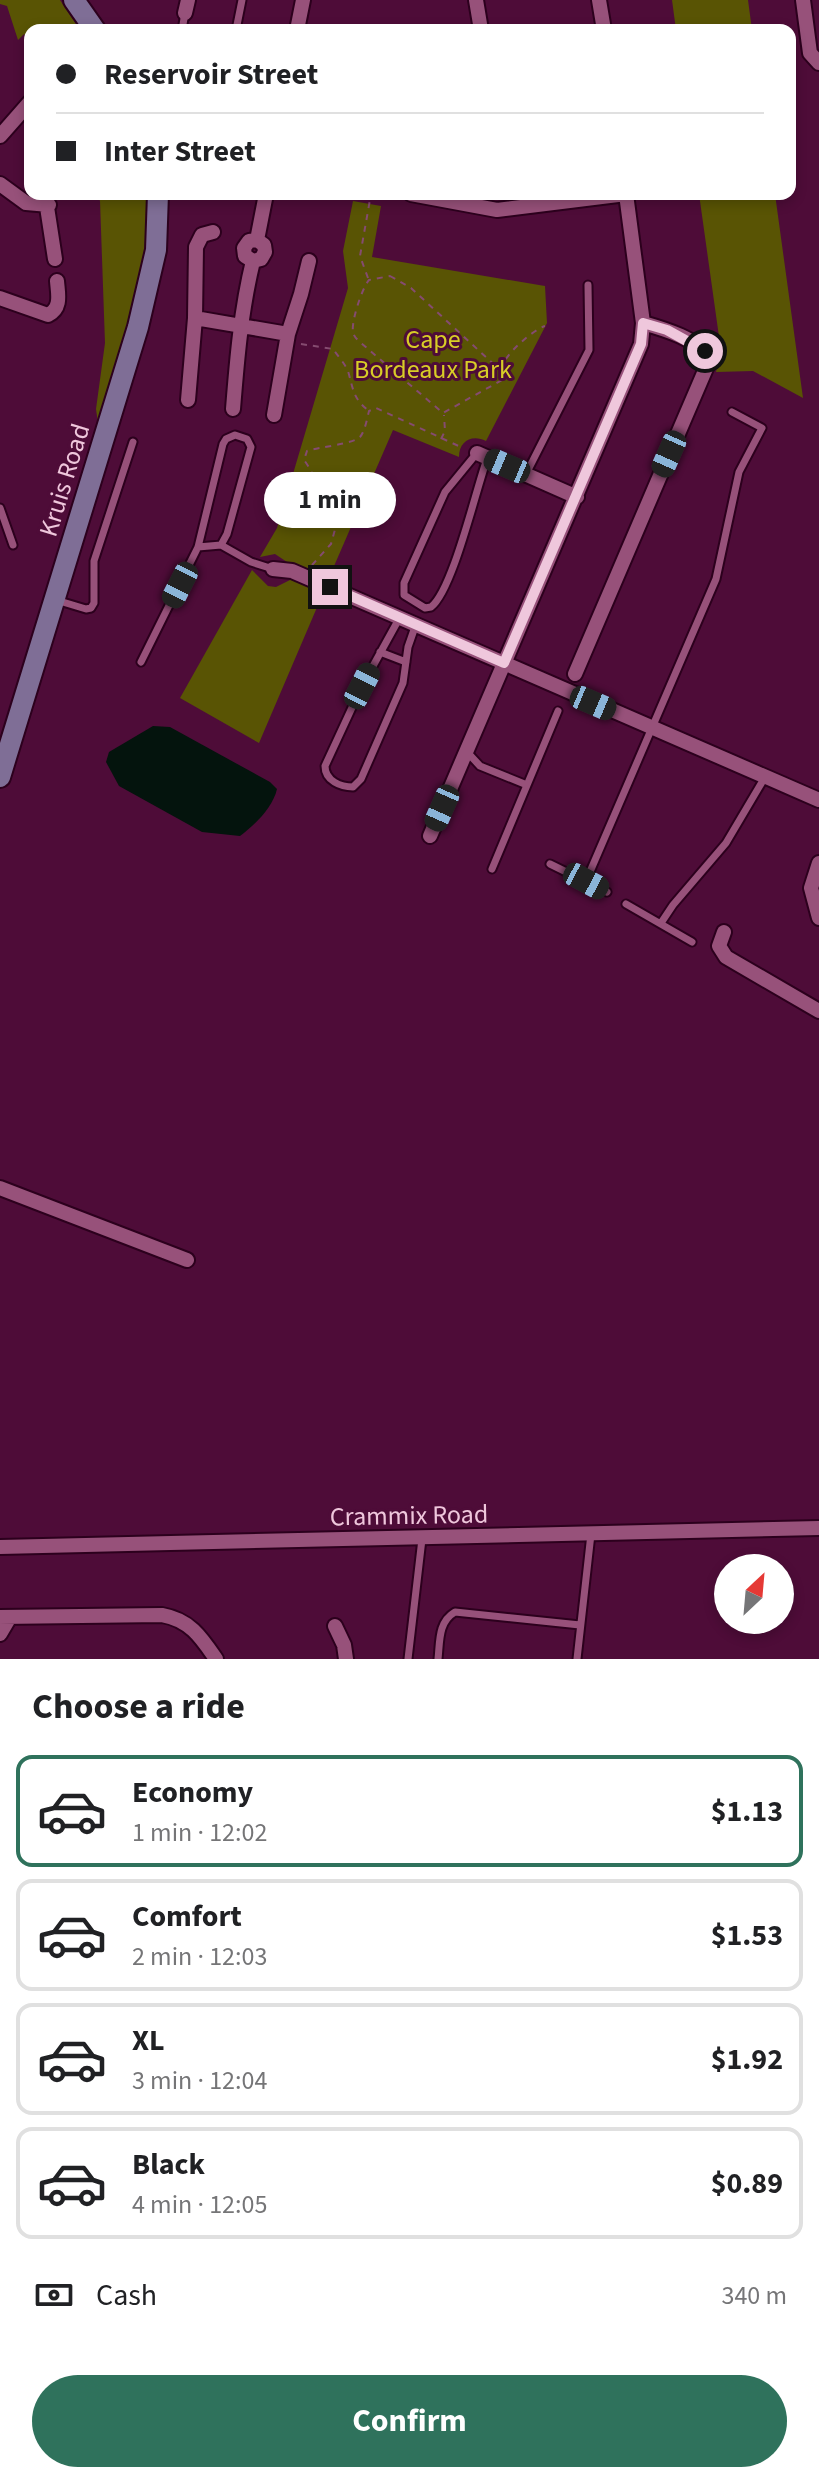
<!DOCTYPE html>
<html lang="en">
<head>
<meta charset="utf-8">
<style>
  :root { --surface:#fff; --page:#f2f2f2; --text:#202124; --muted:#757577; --line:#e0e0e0; --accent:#2f725c }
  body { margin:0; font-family:"Source Sans 3",sans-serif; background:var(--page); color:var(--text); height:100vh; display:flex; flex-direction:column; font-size:30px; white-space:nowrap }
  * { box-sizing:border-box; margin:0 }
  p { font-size:26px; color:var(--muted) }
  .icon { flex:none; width:44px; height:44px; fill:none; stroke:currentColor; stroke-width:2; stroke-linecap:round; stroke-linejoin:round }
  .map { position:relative; height:1659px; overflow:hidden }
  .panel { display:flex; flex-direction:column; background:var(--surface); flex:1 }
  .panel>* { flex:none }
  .banner { position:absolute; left:24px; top:24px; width:772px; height:176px; border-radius:16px; box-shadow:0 4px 12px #0003; display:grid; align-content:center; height:176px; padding:0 32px; background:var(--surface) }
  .needle { width:52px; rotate:26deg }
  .controls { position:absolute; left:714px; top:1554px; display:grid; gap:16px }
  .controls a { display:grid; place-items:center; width:80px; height:80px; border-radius:50%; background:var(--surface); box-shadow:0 4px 12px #0003; font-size:40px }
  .end { position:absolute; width:36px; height:36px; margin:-18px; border:10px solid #efc7dc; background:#111; box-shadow:0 0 0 4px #111 }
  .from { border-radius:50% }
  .bubble { position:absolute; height:56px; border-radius:28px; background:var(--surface); box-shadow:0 4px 12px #0003; font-size:26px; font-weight:700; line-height:56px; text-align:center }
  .car { position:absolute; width:24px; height:48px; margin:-24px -12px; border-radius:10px; box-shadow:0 0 6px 2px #0007; background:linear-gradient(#222 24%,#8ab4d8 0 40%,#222 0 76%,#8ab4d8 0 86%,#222 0) }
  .banner b { display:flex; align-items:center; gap:28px; height:76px; font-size:30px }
  .banner b+b { border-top:2px solid var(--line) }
  .banner i { width:20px; height:20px; background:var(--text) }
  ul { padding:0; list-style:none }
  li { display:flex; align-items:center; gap:24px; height:112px; margin:0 16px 12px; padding:0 16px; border:4px solid var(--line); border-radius:16px }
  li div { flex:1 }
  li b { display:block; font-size:30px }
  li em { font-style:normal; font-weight:700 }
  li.selected { border-color:var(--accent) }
  li>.icon { width:72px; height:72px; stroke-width:1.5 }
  h2 { padding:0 32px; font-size:36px; line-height:96px }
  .pay { display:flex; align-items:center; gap:20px; height:88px; padding:0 32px; font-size:30px }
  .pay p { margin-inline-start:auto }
  .action { display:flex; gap:16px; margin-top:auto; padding:16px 32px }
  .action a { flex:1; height:92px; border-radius:48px; background:var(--accent); color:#fff; font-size:32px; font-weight:700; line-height:92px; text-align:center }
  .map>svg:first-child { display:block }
  .green { fill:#595404 }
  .water { fill:#04140d }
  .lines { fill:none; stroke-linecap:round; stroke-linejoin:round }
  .lane-casing { stroke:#2c001d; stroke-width:11 }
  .street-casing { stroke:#2c001d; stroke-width:18 }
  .secondary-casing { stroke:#2c001d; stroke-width:24 }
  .path { stroke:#854b70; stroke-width:2; stroke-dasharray:6 6; stroke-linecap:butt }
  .lane { stroke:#97517a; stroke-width:7 }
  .street { stroke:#97517a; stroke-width:14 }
  .secondary { stroke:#7f6e96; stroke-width:20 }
  .route { stroke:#efc7dc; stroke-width:10 }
  .labels { text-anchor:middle; stroke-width:6; stroke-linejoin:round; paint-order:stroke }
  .park-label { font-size:26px; fill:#d8cd27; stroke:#4e0c38 }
  .street-label { font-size:26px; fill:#efc7dc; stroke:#4e0c38 }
</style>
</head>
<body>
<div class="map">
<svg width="819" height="1659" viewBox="0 0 819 1659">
  <rect width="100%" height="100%" fill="#4e0c38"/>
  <path class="green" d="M0,0H60L80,30H30V43L24,34L18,40L7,6L0,4Z
    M672,0H748L752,30H676Z
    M97,194H151L147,266L101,424L98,423L96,409L105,343L100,201Z
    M699,194H775L803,398L753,371L716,372L721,351Z
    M353,201L381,206L372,257L545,286L547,323L486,441C472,434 459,441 459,457L393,430L328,580L287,562L275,554L260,557L277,528L348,288L343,251Z
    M252,570L268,586L276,587L294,578L324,591L259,743L180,698Z"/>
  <path class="water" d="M153,726L170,727L270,782L277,789C273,807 255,825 240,836L202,832L119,786L106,762L109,752Z"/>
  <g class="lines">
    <g class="lane-casing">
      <path id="lane" d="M182,30L185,13
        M236,30L242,0
        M477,453L445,492L404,583V595L425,608L431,607C453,590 476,489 487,459
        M526,474L589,350L588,285
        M0,508L13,545
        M198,547L221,545L251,562L273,569
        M56,600L86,609L91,608L94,603V561L133,442
        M400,617L362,686L325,766C325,781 341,787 353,787L361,779L403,683L408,647L416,624
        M380,652L406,662
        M141,662L198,547L223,444L226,439L235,435L247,439L251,447L227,534L221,545
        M467,752L480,766L527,785
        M550,864L607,892
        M492,869L558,711
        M586,881L716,579L739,472L762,428L732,412
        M626,904L692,942
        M661,923L673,905L726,843L765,777
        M408,1659L422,1539
        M438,1659C440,1641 438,1622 455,1612L580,1625
        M577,1659L591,1534"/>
    </g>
    <g class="street-casing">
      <path id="street" d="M476,0L481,30
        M599,0L604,30
        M803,0L810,53L819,63
        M185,13L188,0
        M297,30L303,0
        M0,136L30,102
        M0,184L26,203L49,205
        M45,194L55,259
        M411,194L497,210L626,194
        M257,240L266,194
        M253,261L245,256L244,248L249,241L257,240
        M0,298L48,315C62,308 58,294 57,281
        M195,318L288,334
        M188,400L195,318L196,247L202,235L213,232
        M233,409C237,359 241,310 253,261L261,259L265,252L264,245L257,240
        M274,415L288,334L301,294L309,261
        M477,453L577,497
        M273,569L292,571L819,800
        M575,674L710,359C699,339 664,329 643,323
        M430,836L641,344L643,323L626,194
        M819,863L811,888L819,918
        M724,932L719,946L726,957L819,1011
        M0,1188L187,1260
        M0,1547L819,1528
        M0,1617L162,1615C190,1620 201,1637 216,1659
        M335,1626L344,1645L346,1659
        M0,1634L10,1617"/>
    </g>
    <g class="secondary-casing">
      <path id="secondary" d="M74,0L95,30
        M0,777L138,327L156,250L158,194"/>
    </g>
    <path class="path" d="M390,276L411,288L501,371L502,380L443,413L361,343C357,339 354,337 353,332C351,322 362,288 369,280Z
      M368,278L360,256L371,194
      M301,344L333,349C338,356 345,364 348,371C353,388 353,399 368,410
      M501,370C503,355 533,330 545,326
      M441,439L445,431L444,415
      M312,565L331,544L341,508C313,493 320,481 304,460L307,451C319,447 353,444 360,437C365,431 367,419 369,411L376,408L463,448"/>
    <use href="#lane" class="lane"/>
    <use href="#street" class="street"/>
    <use href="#secondary" class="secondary"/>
  </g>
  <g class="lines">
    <path class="route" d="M330,587L504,663L641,344L643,323L667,330L705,351"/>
  </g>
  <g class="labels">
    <g class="park-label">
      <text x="433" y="348">Cape<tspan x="433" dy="30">Bordeaux Park</tspan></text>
    </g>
    <g class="street-label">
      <text transform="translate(64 480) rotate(-73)" y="9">Kruis Road</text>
      <text transform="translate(409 1515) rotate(-1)" y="9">Crammix Road</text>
    </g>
  </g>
</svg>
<div class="controls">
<a><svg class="needle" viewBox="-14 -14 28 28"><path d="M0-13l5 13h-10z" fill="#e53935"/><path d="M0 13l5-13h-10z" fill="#757577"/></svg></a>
</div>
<i class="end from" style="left:705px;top:351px"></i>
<i class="end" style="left:330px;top:587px"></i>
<div class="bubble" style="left:264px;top:472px;width:132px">1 min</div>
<i class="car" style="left:669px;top:454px;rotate:204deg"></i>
<i class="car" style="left:507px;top:466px;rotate:293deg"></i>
<i class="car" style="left:180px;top:585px;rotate:207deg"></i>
<i class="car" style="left:362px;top:686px;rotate:27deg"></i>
<i class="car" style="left:593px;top:703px;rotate:113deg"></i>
<i class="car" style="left:442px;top:808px;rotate:204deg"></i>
<i class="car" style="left:586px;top:881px;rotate:118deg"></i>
<div class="banner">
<b><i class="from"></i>Reservoir Street</b>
<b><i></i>Inter Street</b>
</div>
</div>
<section class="panel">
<h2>Choose a ride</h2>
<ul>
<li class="selected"><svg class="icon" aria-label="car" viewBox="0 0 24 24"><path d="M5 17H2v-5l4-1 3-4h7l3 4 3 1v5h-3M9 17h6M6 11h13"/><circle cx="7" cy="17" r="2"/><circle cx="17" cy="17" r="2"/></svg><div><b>Economy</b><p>1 min · 12:02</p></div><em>$1.13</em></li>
<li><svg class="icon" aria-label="car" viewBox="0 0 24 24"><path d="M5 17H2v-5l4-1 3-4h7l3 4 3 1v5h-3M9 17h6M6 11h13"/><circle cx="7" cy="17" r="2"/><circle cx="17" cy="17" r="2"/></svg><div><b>Comfort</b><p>2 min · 12:03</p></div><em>$1.53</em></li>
<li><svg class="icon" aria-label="car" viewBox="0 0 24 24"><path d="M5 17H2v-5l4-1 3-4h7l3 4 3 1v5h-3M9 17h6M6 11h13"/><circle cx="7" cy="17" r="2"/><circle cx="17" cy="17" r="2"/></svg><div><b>XL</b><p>3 min · 12:04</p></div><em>$1.92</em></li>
<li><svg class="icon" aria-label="car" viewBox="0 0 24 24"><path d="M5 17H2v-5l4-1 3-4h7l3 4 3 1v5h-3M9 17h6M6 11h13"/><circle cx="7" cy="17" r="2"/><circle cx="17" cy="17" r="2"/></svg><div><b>Black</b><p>4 min · 12:05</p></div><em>$0.89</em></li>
</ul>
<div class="pay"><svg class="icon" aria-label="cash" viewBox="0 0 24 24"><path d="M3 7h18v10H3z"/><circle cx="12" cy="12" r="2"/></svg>Cash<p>340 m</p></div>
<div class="action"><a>Confirm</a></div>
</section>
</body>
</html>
